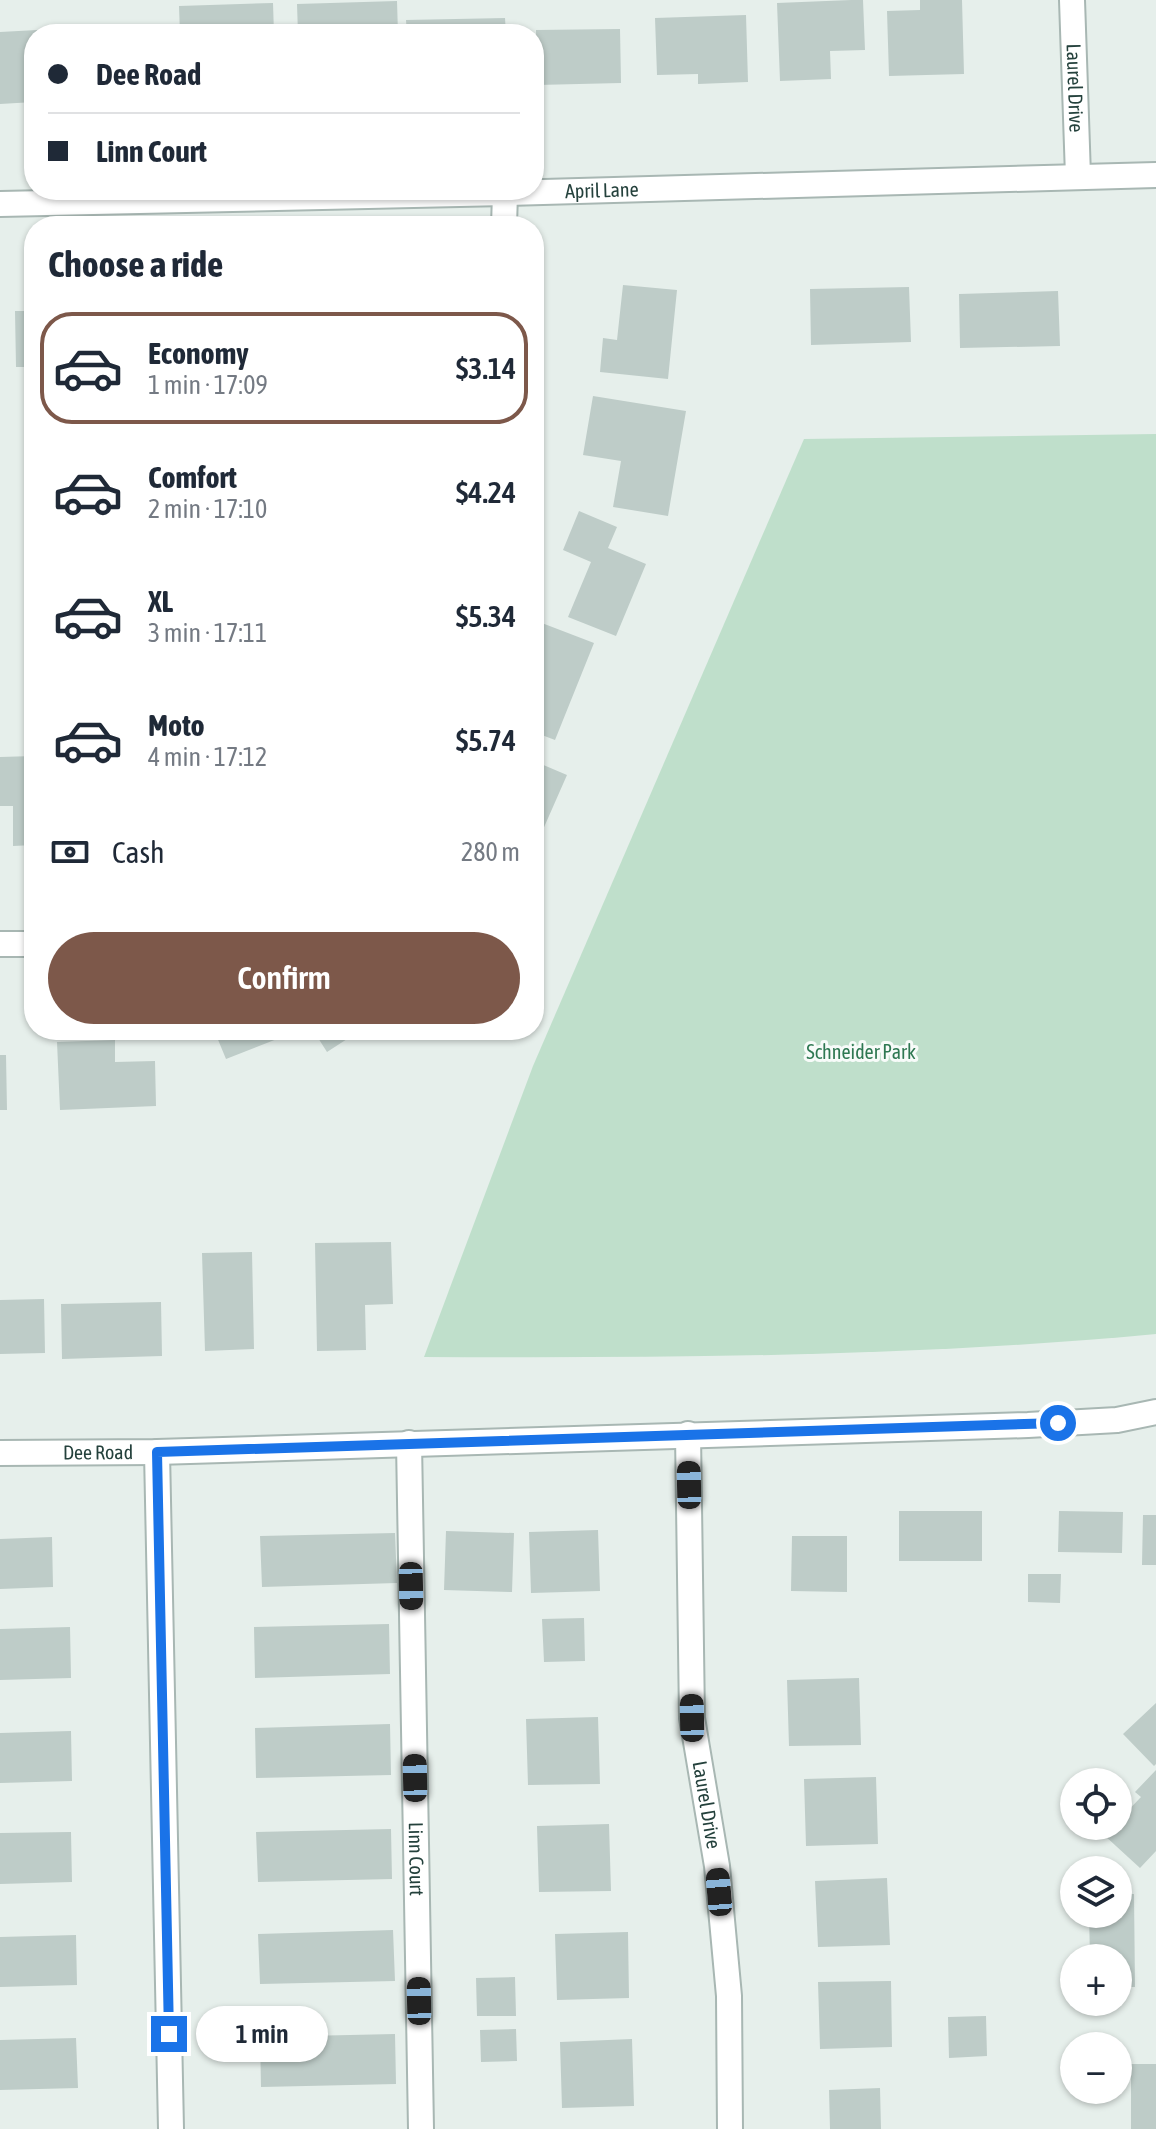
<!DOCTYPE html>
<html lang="en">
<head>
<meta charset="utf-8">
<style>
  :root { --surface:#fff; --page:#f6f6f7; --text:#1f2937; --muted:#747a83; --line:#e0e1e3; --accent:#7d584a }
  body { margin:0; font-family:"Asap Condensed",sans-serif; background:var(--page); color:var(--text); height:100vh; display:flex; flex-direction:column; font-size:30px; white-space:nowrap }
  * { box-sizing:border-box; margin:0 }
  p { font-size:26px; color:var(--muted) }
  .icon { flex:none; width:44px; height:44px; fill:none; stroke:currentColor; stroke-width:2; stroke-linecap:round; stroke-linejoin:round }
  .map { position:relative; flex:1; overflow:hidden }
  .sheet { position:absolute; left:24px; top:216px; width:520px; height:824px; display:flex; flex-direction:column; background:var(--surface); border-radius:32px; box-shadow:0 2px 6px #0004 }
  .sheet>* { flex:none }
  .hud { position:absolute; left:24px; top:24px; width:520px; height:176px; border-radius:32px; box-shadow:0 2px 6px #0004; display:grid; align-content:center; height:176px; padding:0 24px; background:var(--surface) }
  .tools { position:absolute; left:1060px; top:1768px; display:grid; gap:16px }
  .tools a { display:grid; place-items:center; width:72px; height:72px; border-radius:50%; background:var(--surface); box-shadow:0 2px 6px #0004; font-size:40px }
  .end { position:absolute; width:36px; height:36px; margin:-18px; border:10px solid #1a73e8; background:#fff; box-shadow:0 0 0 4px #fff }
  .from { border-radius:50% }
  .bubble { position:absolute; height:56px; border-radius:28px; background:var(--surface); box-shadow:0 2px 6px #0004; font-size:26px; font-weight:600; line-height:56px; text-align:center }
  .car { position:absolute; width:24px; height:48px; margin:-24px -12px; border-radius:10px; box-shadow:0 0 6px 2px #0007; background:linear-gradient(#222 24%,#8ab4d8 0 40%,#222 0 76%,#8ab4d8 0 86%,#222 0) }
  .hud b { display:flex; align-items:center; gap:28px; height:76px; font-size:30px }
  .hud b+b { border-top:2px solid var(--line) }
  .hud i { width:20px; height:20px; background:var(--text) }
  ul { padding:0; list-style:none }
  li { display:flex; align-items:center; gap:24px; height:112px; margin:0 16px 12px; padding:0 8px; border:4px solid transparent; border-radius:32px }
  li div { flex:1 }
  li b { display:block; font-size:30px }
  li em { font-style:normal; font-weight:600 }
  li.on { border-color:var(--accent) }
  li>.icon { width:72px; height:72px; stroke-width:1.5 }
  h2 { padding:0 24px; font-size:36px; line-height:96px }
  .pay { display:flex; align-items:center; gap:20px; height:88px; padding:0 24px; font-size:30px }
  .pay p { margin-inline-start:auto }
  .primary-button { display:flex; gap:16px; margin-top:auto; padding:16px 24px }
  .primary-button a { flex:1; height:92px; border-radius:48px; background:var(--accent); color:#fff; font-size:32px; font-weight:600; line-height:92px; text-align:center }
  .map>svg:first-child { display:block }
  .green { fill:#bfdfcb }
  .building { fill:#beccc8 }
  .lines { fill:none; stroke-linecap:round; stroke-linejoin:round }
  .minor-casing { stroke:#a8b7b3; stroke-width:28 }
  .minor { stroke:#fff; stroke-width:24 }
  .route { stroke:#1a73e8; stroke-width:10 }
  .labels { text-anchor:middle; stroke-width:6; stroke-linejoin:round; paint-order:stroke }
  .street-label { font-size:20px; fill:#24413c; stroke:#f7fbf9 }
  .park-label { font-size:20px; fill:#2e7852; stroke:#f7fbf9 }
</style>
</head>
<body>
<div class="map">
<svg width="1156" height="2129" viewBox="0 0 1156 2129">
  <rect width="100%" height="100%" fill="#e6efeb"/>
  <path class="green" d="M1156,434V1334C913,1357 668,1358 424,1357L533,1066L804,439Z"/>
  <path class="building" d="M851,0H863L865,50L830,51L831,79L780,81L777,3Z
    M920,0H962L964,74L889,76L887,11L920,10Z
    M397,1L398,34H298L297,4Z
    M273,3L274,34H180L179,6Z
    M746,15L748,82L698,84V74L657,75L655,18Z
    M505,18L506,34H407L406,20Z
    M620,29L621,83L537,85L536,30Z
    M37,30V34H34V102L0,104V32Z
    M623,285L677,290L668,379L600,372L603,338L617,340Z
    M909,287L911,342L811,345L810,289Z
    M1058,291L1060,346L960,348L959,294Z
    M15,311H34V367H16Z
    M593,396L686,411L668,516L613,507L621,461L583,455Z
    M579,511L617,527L608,548L646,564L616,636L568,617L591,562L563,550Z
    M534,620L594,643L555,740L534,732Z
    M34,756V845L13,846V806H0V757Z
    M534,761L567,775L534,850Z
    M214,1030H274L277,1039L226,1059Z
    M313,1030H361L327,1052Z
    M115,1040V1062L155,1061L156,1106L60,1110L57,1042Z
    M0,1055H6L7,1110H0Z
    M391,1242L393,1304L365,1305L366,1350L317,1351L315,1243Z
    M252,1252L254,1349L205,1351L202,1253Z
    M44,1299L45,1353L0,1354V1300Z
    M161,1302L162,1356L62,1359L61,1304Z
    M899,1511H982V1561H899Z
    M1059,1511L1123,1512L1122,1553L1058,1552Z
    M1143,1515H1156V1565H1142Z
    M598,1530L600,1591L531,1593L529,1532Z
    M446,1531L514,1533L512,1592L444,1590Z
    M395,1533L397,1583L262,1587L260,1536Z
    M792,1536H847V1592L791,1591Z
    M52,1537L53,1587L0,1589V1539Z
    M1028,1574H1061L1060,1603L1028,1602Z
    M584,1618L585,1661L544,1662L542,1619Z
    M389,1624L390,1674L255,1678L254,1627Z
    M70,1627L71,1678L0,1680V1629Z
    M859,1678L861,1745L789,1746L787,1680Z
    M1156,1703V1764L1154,1766L1123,1734Z
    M598,1717L600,1784L528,1785L526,1719Z
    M390,1724L391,1775L256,1778L255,1728Z
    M71,1731L72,1781L0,1783V1733Z
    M1156,1770V1851L1140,1868L1104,1835L1113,1826H1118V1821L1141,1797L1135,1792Z
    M876,1777L878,1844L806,1846L804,1779Z
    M609,1824L611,1891L539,1892L537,1826Z
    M391,1829L392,1879L258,1882L256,1832Z
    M71,1832L72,1882L0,1884V1833Z
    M887,1878L890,1945L818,1947L815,1881Z
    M1118,1894H1134L1135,1987H1118V1958H1090L1089,1914H1118Z
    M393,1930L395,1981L260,1984L258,1934Z
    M628,1932L629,1998L557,2000L555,1934Z
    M76,1935L77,1985L0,1987V1937Z
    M515,1977L516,2016H477L476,1978Z
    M891,1981L892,2047L820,2049L818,1982Z
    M986,2016L987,2056L949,2058L948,2017Z
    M516,2029L517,2061L481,2062L480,2030Z
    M395,2034L396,2084L261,2087L260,2037Z
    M76,2038L78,2088L0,2090V2040Z
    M632,2039L634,2106L562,2108L560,2042Z
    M1131,2064H1156V2129H1131Z
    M880,2088L881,2129H830L829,2090Z"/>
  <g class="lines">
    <g class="minor-casing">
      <g id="minor">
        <path id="s1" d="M1072,0L1078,176"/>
        <path id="s2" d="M0,204L505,193L1156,175"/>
        <path d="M504,226L505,193"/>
        <path d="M0,944H34"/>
        <path id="s3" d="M688,1434L692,1718L717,1866L729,1996L730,2129"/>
        <path id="s4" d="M409,1443L421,2129"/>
        <path d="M157,1452L171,2129"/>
        <path id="s5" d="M0,1453L157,1452L1028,1425L1117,1420L1156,1412"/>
      </g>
    </g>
    <use href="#minor" class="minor"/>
  </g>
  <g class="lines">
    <path class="route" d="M169,2034L157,1452L1058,1423"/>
  </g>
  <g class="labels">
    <g class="street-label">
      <text dy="7" stroke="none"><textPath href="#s1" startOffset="88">Laurel Drive</textPath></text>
      <text dy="7" stroke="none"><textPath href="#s2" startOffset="602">April Lane</textPath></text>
      <text dy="7" stroke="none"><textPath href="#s5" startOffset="98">Dee Road</textPath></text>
      <text dy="7" stroke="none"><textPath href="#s3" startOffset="372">Laurel Drive</textPath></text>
      <text dy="7" stroke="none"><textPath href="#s4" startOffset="416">Linn Court</textPath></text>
    </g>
    <g class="park-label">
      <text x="861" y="1059">Schneider Park</text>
    </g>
  </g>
</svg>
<div class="tools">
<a><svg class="icon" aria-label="locate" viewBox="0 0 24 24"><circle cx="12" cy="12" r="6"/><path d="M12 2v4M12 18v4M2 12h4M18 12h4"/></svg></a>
<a><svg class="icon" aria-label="layers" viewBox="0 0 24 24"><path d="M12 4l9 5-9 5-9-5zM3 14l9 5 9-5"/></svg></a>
<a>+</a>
<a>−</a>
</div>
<i class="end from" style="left:1058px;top:1423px"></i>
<i class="end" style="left:169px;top:2034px"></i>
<div class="bubble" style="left:196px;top:2006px;width:132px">1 min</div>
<i class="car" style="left:689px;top:1485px;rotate:359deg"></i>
<i class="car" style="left:411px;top:1586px;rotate:179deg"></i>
<i class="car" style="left:692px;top:1718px;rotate:359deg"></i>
<i class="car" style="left:415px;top:1778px;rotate:359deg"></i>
<i class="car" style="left:719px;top:1892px;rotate:355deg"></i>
<i class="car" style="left:419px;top:2001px;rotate:359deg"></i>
<div class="hud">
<b><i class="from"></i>Dee Road</b>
<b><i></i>Linn Court</b>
</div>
<section class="sheet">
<h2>Choose a ride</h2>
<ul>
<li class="on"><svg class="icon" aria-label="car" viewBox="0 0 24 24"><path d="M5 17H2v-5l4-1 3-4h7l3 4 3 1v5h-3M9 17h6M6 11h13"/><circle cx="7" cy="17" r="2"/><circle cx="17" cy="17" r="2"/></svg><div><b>Economy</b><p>1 min · 17:09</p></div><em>$3.14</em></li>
<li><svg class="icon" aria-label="car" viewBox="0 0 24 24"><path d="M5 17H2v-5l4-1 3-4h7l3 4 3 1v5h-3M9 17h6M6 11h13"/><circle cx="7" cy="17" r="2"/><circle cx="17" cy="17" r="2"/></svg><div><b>Comfort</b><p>2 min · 17:10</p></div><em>$4.24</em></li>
<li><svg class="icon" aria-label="car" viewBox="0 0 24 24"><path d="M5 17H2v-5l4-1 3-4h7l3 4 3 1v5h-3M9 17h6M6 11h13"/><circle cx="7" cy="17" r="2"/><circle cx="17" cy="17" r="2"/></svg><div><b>XL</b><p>3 min · 17:11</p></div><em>$5.34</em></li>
<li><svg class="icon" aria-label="car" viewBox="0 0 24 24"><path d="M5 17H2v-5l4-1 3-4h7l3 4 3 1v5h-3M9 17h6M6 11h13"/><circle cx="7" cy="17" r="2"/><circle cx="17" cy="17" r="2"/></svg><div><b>Moto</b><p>4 min · 17:12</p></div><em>$5.74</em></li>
</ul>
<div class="pay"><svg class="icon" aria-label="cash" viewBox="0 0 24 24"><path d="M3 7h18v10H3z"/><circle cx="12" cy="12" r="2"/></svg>Cash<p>280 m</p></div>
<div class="primary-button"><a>Confirm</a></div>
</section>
</div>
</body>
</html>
